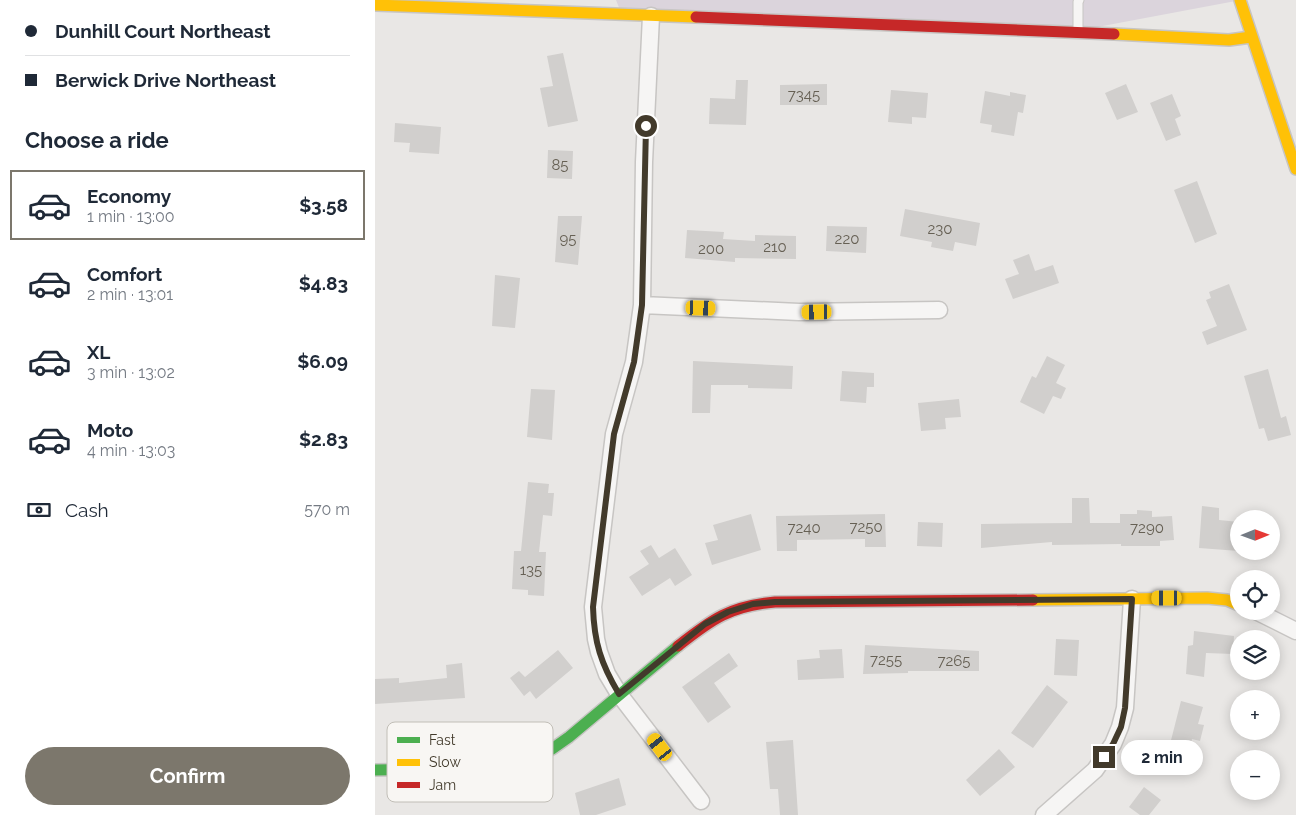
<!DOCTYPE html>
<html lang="en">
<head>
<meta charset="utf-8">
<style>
  :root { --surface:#fff; --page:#f2f2f3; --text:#1f2937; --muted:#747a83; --line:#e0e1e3; --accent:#7c776c }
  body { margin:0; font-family:Raleway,sans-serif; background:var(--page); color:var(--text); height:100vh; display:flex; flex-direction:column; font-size:19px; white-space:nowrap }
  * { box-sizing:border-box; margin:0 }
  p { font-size:16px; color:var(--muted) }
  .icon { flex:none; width:28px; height:28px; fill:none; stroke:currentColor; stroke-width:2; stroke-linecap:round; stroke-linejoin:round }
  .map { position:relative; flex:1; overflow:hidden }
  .details { display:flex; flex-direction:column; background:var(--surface); width:375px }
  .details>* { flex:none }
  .top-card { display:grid; align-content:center; height:110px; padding:0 25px; background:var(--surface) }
  .needle { width:32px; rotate:89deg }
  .buttons { position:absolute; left:855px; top:510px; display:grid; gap:10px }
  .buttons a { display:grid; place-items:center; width:50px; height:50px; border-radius:50%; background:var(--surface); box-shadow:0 2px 12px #0003; font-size:25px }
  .end { position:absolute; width:22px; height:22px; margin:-11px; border:6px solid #423a2b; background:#fff; box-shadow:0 0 0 2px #fff }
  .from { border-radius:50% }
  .bubble { position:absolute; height:35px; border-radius:18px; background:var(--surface); box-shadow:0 2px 12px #0003; font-size:16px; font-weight:700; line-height:35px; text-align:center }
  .car { position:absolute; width:15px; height:30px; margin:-15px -8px; border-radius:6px; box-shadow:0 0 4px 1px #0007; background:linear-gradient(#f5c518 24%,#345 0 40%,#f5c518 0 76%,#345 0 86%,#f5c518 0) }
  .top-card b { display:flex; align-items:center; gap:18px; height:48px; font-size:19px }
  .top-card b+b { border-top:1px solid var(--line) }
  .top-card i { width:12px; height:12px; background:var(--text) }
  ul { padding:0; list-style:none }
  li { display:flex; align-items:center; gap:15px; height:70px; margin:0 10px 8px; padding:0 15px; border:2px solid transparent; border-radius:0px }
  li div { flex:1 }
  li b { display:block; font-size:19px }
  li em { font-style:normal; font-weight:700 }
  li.current { border-color:var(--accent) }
  li>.icon { width:45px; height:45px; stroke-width:1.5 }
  h2 { padding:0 25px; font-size:22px; line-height:60px }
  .pay { display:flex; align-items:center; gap:12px; height:55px; padding:0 25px; font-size:19px }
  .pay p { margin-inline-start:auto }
  .cta { display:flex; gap:10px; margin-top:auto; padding:10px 25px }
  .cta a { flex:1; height:58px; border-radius:30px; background:var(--accent); color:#fff; font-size:20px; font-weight:700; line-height:58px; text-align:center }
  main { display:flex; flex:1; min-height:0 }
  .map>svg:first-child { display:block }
  .green { fill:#dbd4dc }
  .building { fill:#d1cfcd }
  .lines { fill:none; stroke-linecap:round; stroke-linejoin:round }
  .lane-casing { stroke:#c7c5c3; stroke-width:11 }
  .street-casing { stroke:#c7c5c3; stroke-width:19 }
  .fast-casing { stroke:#c7c5c3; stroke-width:14 }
  .slow-casing { stroke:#c7c5c3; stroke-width:14 }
  .jam-casing { stroke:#c7c5c3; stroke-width:14 }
  .lane { stroke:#f6f5f4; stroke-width:9 }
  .street { stroke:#f6f5f4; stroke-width:16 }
  .fast { stroke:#4caf50; stroke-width:11 }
  .slow { stroke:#ffc107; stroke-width:11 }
  .jam { stroke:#c62828; stroke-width:11 }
  .route { stroke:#423a2b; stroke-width:6 }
  .labels { text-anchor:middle; stroke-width:4; stroke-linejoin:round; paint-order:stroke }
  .number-label { font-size:15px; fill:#666054 }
  .key { fill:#f8f6f3; stroke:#c1beb7; stroke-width:1 }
  .key-label { font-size:14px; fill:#423a2b }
</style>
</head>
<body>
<main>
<section class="details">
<div class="top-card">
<b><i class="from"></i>Dunhill Court Northeast</b>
<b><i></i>Berwick Drive Northeast</b>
</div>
<h2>Choose a ride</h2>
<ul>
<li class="current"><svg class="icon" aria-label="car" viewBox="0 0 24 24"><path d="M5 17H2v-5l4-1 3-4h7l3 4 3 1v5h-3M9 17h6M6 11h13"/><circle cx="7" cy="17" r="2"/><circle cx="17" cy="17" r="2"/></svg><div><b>Economy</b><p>1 min · 13:00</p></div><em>$3.58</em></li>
<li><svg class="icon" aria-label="car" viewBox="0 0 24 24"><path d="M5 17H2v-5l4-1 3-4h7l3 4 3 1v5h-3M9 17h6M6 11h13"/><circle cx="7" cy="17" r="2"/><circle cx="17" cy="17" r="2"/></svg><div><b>Comfort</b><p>2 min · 13:01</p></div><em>$4.83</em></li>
<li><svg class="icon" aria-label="car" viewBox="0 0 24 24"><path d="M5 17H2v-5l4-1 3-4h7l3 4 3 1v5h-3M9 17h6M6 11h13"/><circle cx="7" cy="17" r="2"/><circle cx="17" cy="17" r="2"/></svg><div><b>XL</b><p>3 min · 13:02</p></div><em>$6.09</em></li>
<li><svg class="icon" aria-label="car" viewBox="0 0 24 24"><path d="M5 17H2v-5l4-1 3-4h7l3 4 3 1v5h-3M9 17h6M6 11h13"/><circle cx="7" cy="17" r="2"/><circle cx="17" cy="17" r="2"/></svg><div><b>Moto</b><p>4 min · 13:03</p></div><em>$2.83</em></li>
</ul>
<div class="pay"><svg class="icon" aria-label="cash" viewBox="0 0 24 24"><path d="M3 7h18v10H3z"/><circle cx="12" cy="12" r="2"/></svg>Cash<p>570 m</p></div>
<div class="cta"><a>Confirm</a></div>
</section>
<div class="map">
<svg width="921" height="815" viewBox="0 0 921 815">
  <rect width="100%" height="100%" fill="#e9e7e5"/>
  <path class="green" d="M241,0H866L701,31L245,10Z"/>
  <path class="building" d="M188,53L203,121L173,127L165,88L178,86L172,56Z
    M361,80H373L371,125L334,124L335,98L360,99Z
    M452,84V105H405V85Z
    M751,84L763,112L742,120L730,93Z
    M516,90L553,93L551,118L537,117V124L513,122Z
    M610,91L635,96V92L651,95L648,113L643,112L639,136L616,132L617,125L605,123Z
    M797,94L806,116L800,119L806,135L791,141L775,103Z
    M20,123L66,127L64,154L34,152L35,143L19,142Z
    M173,150L198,151L197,179L172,178Z
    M822,181L842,234L820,243L799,190Z
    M530,209L605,223L601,246L580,242L578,251L556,247L557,242L525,236Z
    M183,216H207L203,265L180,262Z
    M452,226L492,227L491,253L451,251Z
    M312,230L349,232L348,239L380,241V235L421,236V259L360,258V262L310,258Z
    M654,254L660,271L678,265L684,283L638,299L630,279L644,274L638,260Z
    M120,275L145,278L140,328L117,326Z
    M854,284L872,330L832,345L827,332L842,326L831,300L836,298L834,292Z
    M672,356L690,365L681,383L691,388L686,399L678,396L669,414L645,402L657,376L661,378Z
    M318,361L418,366L417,389L373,388V385H336L335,413H317Z
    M893,369L906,418L911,416L916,435L893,441L889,428L884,429L869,376Z
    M467,371L499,373V387H492L491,403L465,401Z
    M156,389L180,390L177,440L152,437Z
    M584,399L586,417L570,418L571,429L546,431L543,403Z
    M153,482L174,484L173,493H179L177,516L168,515L164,552H171L169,596L153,595V590L137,589L139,551H146Z
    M697,498H714L715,523H745V514H762V510L777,511V517L797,516L799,540L785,541V546H746V544L677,545V542L606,548V524L697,523Z
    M827,506L844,508V520L864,522V551L824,548Z
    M376,514L386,550L337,565L330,543L343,540L338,525Z
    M510,514L511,547H490V539L422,540V551H402L401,516Z
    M543,522L568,523L567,547L542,546Z
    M276,545L284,558L300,548L317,575L300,586L295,578L267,596L254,577L274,564L265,551Z
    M819,631L859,636L858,654L831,653L829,677L811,674L813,646L818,645Z
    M681,639L704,640L702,676L679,675Z
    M490,645L604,651V671H533V673L488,674Z
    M467,649L469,678L423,680L422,660L445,658L444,650Z
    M183,650L198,668L161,699L155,691L149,696L135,678L144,671L150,677Z
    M354,653L363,666L339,683L356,707L333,723L307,687Z
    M87,663L90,698L0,704V679L24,678V683L72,678L71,665Z
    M672,685L693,702L658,748L636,733Z
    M806,701L828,707L823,724L829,725L825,741L817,739L811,761L792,756Z
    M418,740L423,815H405L403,789H395L391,742Z
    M624,749L640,767L605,796L591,780Z
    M244,778L251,805L221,815H205L200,793Z
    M769,787L786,800L774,815H765L754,807Z"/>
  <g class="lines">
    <g class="lane-casing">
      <path id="lane" d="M703,32V2L704,0"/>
    </g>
    <g class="street-casing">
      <path id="street" d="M276,16L269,162L267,305L259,362L239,434L218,607L221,639L224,652L232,674L244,694L326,801
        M267,305L424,312L564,310
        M881,611L921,631
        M669,815L720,770L738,744L745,727L750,708L757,599"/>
    </g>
    <g class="fast-casing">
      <path id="fast" d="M0,770L123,768L150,762L177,749L194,737L303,646"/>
    </g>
    <g class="slow-casing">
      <path id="slow" d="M865,0L921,169
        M0,5L321,17
        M739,34L854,40L876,37
        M658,600L832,598L852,600L864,605"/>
    </g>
    <g class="jam-casing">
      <path id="jam" d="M321,17L739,34
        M303,646C337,619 355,606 400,602L658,600"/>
    </g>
    <use href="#lane" class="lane"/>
    <use href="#street" class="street"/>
    <use href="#fast" class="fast"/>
    <use href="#slow" class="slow"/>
    <use href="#jam" class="jam"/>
  </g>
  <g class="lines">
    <path class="route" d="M271,126L267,305L259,362L239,434L218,607C219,642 226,664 244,694L330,624L353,612L378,604L400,602L757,599L750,708L746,727L738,744L729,757"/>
  </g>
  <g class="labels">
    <g class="number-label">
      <text x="429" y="100">7345</text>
      <text x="185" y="170">85</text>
      <text x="565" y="234">230</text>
      <text x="193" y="244">95</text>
      <text x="472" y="244">220</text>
      <text x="400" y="252">210</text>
      <text x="336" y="254">200</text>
      <text x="491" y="532">7250</text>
      <text x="429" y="533">7240</text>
      <text x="772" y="533">7290</text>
      <text x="156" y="575">135</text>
      <text x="511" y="665">7255</text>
      <text x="579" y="666">7265</text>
    </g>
  </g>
  <rect x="12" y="722" width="166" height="80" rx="8" class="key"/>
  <rect x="22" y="737" width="23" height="6" fill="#4caf50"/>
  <rect x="22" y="759" width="23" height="7" fill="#ffc107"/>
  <rect x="22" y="782" width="23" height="6" fill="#c62828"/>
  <g class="key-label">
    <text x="54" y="745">Fast</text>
    <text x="54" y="767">Slow</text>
    <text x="54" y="790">Jam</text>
  </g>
</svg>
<div class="buttons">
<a><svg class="needle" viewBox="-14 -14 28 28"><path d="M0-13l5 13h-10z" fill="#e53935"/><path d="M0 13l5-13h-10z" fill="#747a83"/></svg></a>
<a><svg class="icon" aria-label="locate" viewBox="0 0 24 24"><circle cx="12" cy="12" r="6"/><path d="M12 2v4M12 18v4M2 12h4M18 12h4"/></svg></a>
<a><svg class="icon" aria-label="layers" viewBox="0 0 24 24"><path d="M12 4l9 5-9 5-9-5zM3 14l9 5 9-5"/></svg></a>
<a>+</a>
<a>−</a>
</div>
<i class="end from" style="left:271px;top:126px"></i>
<i class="end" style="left:729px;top:757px"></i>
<div class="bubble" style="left:746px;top:740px;width:82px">2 min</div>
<i class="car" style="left:326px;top:308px;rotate:92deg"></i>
<i class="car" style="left:442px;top:312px;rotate:269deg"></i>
<i class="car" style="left:792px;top:598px;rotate:270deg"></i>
<i class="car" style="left:285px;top:747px;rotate:323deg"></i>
</div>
</main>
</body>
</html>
